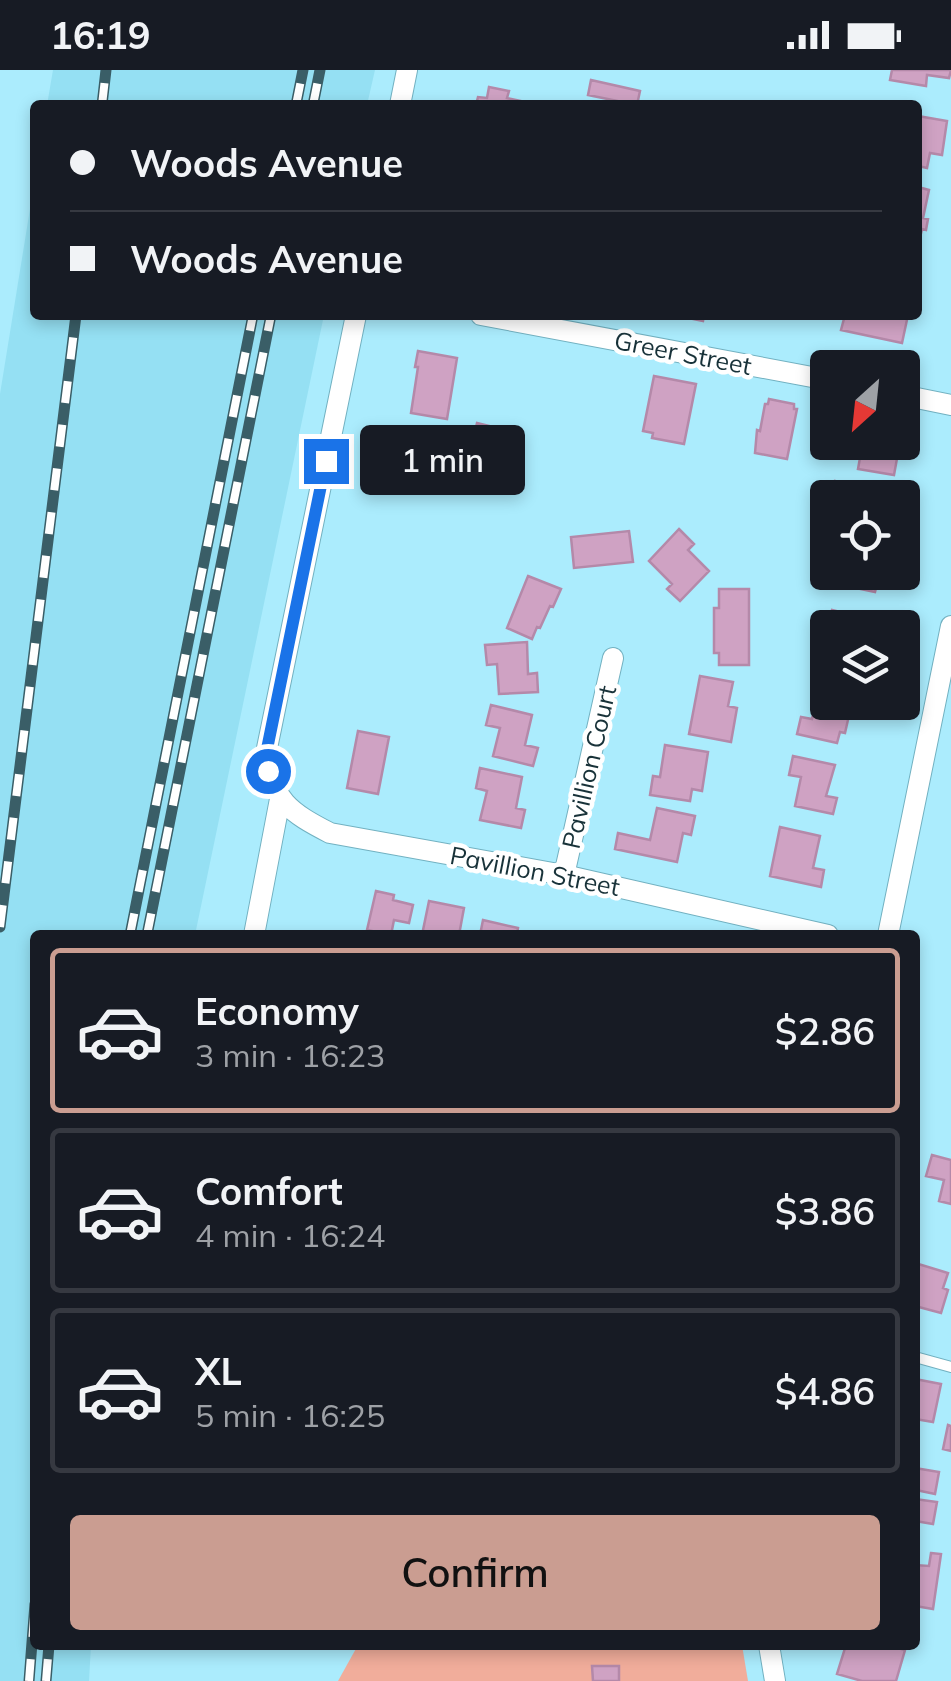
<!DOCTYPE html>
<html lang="en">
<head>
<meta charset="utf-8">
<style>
  :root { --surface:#171b24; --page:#242831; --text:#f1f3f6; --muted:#9ea1a6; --line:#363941; --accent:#ca9d91 }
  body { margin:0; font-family:Mulish,sans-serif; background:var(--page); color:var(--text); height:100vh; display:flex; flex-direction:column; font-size:38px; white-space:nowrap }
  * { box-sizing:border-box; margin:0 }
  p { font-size:32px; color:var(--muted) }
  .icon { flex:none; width:55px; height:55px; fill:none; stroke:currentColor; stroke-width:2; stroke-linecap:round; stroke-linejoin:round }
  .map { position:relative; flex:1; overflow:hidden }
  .details { position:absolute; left:30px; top:860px; width:890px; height:720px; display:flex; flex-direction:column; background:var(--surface); border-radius:10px; box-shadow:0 5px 15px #0003 }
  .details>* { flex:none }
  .guide { position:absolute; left:30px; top:30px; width:892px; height:220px; border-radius:10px; box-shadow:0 5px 15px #0003; display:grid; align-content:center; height:220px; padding:0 40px; background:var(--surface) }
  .needle { width:65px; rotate:207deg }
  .buttons { position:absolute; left:810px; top:280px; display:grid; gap:20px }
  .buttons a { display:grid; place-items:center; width:110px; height:110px; border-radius:10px; background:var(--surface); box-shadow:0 5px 15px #0003; font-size:50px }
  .end { position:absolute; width:45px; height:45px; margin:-22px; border:12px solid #1a73e8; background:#fff; box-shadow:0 0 0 5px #fff }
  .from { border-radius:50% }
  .bubble { position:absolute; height:70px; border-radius:10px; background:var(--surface); box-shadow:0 5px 15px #0003; font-size:32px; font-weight:600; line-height:70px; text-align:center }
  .guide b { display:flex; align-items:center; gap:35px; height:95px; font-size:38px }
  .guide b+b { border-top:2px solid var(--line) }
  .guide i { width:25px; height:25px; background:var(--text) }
  ul { padding:18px 0 0; list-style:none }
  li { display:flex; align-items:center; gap:30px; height:165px; margin:0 20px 15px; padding:0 20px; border:5px solid var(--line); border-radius:10px }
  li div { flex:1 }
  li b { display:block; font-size:38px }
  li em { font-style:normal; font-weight:600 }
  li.on { border-color:var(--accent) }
  li>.icon { width:90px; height:90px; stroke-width:1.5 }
  .button { display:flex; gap:20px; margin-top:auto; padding:20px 40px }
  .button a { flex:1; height:115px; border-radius:10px; background:var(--accent); color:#111; font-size:40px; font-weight:600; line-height:115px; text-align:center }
  .status { display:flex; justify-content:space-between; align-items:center; height:70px; padding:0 50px; background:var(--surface); direction:ltr }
  .status svg { height:28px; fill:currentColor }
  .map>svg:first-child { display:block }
  .built { fill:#95e0f3 }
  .green { fill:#f1ad9b }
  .building { fill:#cfa2c3; stroke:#b489a9; stroke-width:2.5 }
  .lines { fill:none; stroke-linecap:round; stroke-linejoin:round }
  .service-casing { stroke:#72b1c1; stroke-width:12 }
  .minor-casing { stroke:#72b1c1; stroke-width:22 }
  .service { stroke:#fff; stroke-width:10 }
  .minor { stroke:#fff; stroke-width:20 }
  .rail-casing { stroke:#3a5e67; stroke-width:11 }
  .rail { stroke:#fff; stroke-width:8; stroke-dasharray:22; stroke-linecap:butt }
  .route { stroke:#1a73e8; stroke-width:12 }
  .labels { text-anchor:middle; stroke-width:9; stroke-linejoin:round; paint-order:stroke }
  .street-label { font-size:25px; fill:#183239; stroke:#fff }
</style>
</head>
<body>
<div class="status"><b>16:19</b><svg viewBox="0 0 49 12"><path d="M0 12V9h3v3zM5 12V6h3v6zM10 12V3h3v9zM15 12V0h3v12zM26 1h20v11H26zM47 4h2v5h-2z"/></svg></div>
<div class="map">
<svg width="951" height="1611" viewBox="0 0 951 1611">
  <rect width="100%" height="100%" fill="#abecfd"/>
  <path class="built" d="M53,0H375L367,35H47Z
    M35,108V245H324L195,865H35V1575H91L89,1611H0V324Z"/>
  <path class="green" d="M358,1575H742L748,1611H338Z"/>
  <path class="building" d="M892,0H951L949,8L927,5L926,16L890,10Z
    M591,10L640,21L637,35L588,25Z
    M489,17L509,21L507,28L525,32L524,35H476L478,27L487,28Z
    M918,46L947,51L942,85L930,83L927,98L918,96Z
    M918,117L929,120L923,148L928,149L926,160L922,159L920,168L918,167Z
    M674,245H704L703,251Z
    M845,245H908L902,273L841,260Z
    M418,281L457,288L447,349L411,343L418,297H415Z
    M654,306L696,314L684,374L652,368L653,363L643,361Z
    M769,329L794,334V339H797L787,389L755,383L757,360L760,361L765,334H768Z
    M477,353L505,360L499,385L471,378Z
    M843,372H900L894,405L858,399L860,388L841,384Z
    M835,411L895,422L893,428H832Z
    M823,426L831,428H828V452L818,450Z
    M679,459L694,474L688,480L709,501L680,531L667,519L672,514L649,491Z
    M629,461L633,492L574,498L571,467Z
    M839,502H869L879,506L875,522L837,514Z
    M528,506L561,519L553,537L550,536L540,558L537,557L532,569L507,558Z
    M719,519H749V595H719V583H714V538H719Z
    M832,540L869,549L867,558H828Z
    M828,561V595L813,592L816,576L824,577Z
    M527,572L528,604L537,603L538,622L499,624L497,594L487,595L485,575Z
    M700,606L733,612L728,636L737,638L731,672L689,664Z
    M820,613L828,614V632H852L845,663L840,662L837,673L797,664L801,647L812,649Z
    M491,635L532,645L525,675L538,678L533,696L493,686L500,658L486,655Z
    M358,661L389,667L378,724L347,718Z
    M665,675L708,682L702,721L692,719L690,731L650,725L653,706L660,707Z
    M793,686L835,695L826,726L837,728L833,744L795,736L801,707L789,705Z
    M480,698L522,707L516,738L525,740L521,758L480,750L487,721L476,718Z
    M657,738L695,746L691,765L683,763L677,792L615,779L618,763L650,770Z
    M780,757L820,766L813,798L824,800L821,817L770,806Z
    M376,821L394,825L393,830L413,835L409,853L394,850L391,865L367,860Z
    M429,831L464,838L459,865H422Z
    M483,850L518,858L517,865H480Z
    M932,1085L951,1090V1134L939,1131L944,1110L926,1106Z
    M915,1193L948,1203L943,1218L948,1220L941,1243L915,1236Z
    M915,1309L941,1314L933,1352L915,1349Z
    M948,1355L951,1356V1381L943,1379Z
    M915,1398L939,1402L935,1424L916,1420L915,1427Z
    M915,1429L937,1432L933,1454L915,1451Z
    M931,1483L941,1484L933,1539L915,1536V1495L929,1496Z
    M846,1575H888L905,1580L896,1611H862L837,1604Z
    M592,1596H619V1611H593Z"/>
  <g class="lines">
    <g class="service-casing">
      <path id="service" d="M915,1287L951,1297"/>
    </g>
    <g class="minor-casing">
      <path id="minor" d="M400,35L407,0
        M356,245L266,683C271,730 291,743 330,763L564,805L828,865
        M481,245L828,310
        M902,325L951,335
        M564,805L613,588
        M254,865L280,729
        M888,865L951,556
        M769,1575L775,1611"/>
    </g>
    <use href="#service" class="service"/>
    <use href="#minor" class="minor"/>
    <g class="rail-casing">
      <path id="rail" d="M102,35L106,0
        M296,35L303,0
        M313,35L320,0
        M0,857L76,245
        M130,865L253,245
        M147,865L271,245
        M29,1611L35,1534
        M46,1611L49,1575"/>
    </g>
    <use href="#rail" class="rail"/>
  </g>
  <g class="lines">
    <path class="route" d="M268,701L266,684L326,391"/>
  </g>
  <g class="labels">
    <g class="street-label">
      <text transform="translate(683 283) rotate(11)" y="9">Greer Street</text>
      <text transform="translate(589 697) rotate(-77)" y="9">Pavillion Court</text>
      <text transform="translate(535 801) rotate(11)" y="9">Pavillion Street</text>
    </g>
  </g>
</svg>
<div class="buttons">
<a><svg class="needle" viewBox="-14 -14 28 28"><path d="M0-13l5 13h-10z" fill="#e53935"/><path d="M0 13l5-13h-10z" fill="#9ea1a6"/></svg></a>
<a><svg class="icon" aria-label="locate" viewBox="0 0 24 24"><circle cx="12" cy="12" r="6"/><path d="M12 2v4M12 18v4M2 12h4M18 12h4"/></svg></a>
<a><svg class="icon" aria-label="layers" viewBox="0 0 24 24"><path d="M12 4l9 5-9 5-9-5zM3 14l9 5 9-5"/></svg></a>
</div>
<i class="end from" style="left:268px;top:701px"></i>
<i class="end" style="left:326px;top:391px"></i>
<div class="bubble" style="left:360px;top:355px;width:165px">1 min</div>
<div class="guide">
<b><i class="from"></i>Woods Avenue</b>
<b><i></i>Woods Avenue</b>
</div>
<section class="details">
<ul>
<li class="on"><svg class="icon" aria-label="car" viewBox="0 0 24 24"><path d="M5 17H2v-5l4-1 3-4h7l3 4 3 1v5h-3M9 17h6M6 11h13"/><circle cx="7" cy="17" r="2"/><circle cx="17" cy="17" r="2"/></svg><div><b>Economy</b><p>3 min · 16:23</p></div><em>$2.86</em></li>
<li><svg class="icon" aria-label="car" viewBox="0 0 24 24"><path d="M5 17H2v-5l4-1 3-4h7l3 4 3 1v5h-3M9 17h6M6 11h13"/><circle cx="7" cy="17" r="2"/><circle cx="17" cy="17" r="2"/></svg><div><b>Comfort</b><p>4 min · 16:24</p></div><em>$3.86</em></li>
<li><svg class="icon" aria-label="car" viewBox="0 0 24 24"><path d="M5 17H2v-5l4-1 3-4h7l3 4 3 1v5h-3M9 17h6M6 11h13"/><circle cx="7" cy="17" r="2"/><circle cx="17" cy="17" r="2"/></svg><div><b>XL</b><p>5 min · 16:25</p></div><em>$4.86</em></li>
</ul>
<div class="button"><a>Confirm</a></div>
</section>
</div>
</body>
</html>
